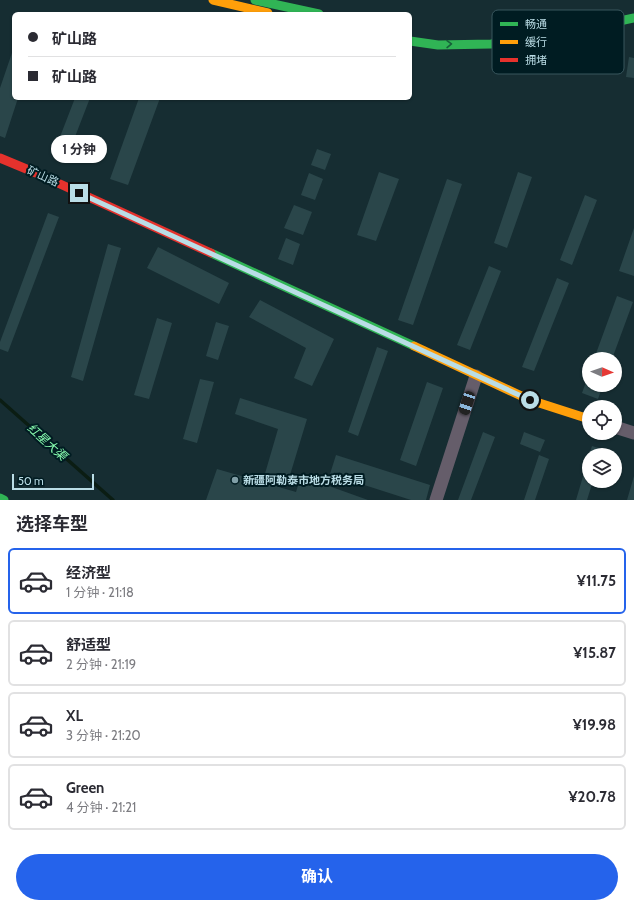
<!DOCTYPE html>
<html lang="zh">
<head>
<meta charset="utf-8">
<style>
  :root { --surface:#fff; --page:#f7f7f7; --text:#2b2b33; --muted:#7c7c81; --line:#e1e1e2; --accent:#2563eb }
  body { margin:0; font-family:Cabin,"Noto Sans SC",sans-serif; background:var(--page); color:var(--text); height:100vh; display:flex; flex-direction:column; font-size:15px; white-space:nowrap }
  * { box-sizing:border-box; margin:0 }
  p { font-size:13px; color:var(--muted) }
  .icon { flex:none; width:22px; height:22px; fill:none; stroke:currentColor; stroke-width:2; stroke-linecap:round; stroke-linejoin:round }
  .map { position:relative; height:500px; overflow:hidden }
  .panel { display:flex; flex-direction:column; background:var(--surface); flex:1 }
  .panel>* { flex:none }
  .guide { position:absolute; left:12px; top:12px; width:400px; height:88px; border-radius:6px; box-shadow:0 1px 3px #0004; display:grid; align-content:center; height:88px; padding:0 16px; background:var(--surface) }
  .needle { width:26px; rotate:92deg }
  .buttons { position:absolute; left:582px; top:352px; display:grid; gap:8px }
  .buttons a { display:grid; place-items:center; width:40px; height:40px; border-radius:50%; background:var(--surface); box-shadow:0 1px 3px #0004; font-size:20px }
  .scale { position:absolute; left:12px; bottom:10px; width:82px; box-sizing:border-box; padding-left:4px; border:2px solid #badde6; border-top:0; font-size:11px; line-height:14px; white-space:nowrap; color:#badde6; -webkit-text-stroke:3px #001c22; paint-order:stroke }
  .end { position:absolute; width:18px; height:18px; margin:-9px; border:5px solid #badde6; background:#111; box-shadow:0 0 0 2px #111 }
  .from { border-radius:50% }
  .bubble { position:absolute; height:28px; border-radius:14px; background:var(--surface); box-shadow:0 1px 3px #0004; font-size:13px; font-weight:700; line-height:28px; text-align:center }
  .car { position:absolute; width:12px; height:24px; margin:-12px -6px; border-radius:5px; box-shadow:0 0 3px 1px #0007; background:linear-gradient(#222 24%,#8ab4d8 0 40%,#222 0 76%,#8ab4d8 0 86%,#222 0) }
  .guide b { display:flex; align-items:center; gap:14px; height:38px; font-size:15px }
  .guide b+b { border-top:1px solid var(--line) }
  .guide i { width:10px; height:10px; background:var(--text) }
  ul { padding:0; list-style:none }
  li { display:flex; align-items:center; gap:12px; height:66px; margin:0 8px 6px; padding:0 8px; border:2px solid var(--line); border-radius:6px }
  li div { flex:1 }
  li b { display:block; font-size:15px }
  li em { font-style:normal; font-weight:700 }
  li.current { border-color:var(--accent) }
  li>.icon { width:36px; height:36px; stroke-width:1.5 }
  h2 { padding:0 16px; font-size:18px; line-height:48px }
  .action { display:flex; gap:8px; margin-top:auto; padding:8px 16px }
  .action a { flex:1; height:46px; border-radius:24px; background:var(--accent); color:#fff; font-size:16px; font-weight:700; line-height:46px; text-align:center }
  .map>svg:first-child { display:block }
  .lines { fill:none; stroke-linecap:round; stroke-linejoin:round }
  .stream { stroke:#0b1d13; stroke-width:3.5 }
  .building { fill:#2a464a }
  .street { stroke:#655d6a; stroke-width:13 }
  .fast { stroke:#30b455; stroke-width:9 }
  .slow { stroke:#ff9f0a; stroke-width:9 }
  .jam { stroke:#e5322d; stroke-width:9 }
  .oneway { stroke:#166039 }
  .route { stroke:#badde6; stroke-width:5 }
  .poi-dot { fill:#819fa7; stroke:#001c22; stroke-width:1.5 }
  .labels { text-anchor:middle; stroke-width:4; stroke-linejoin:round; paint-order:stroke }
  .street-label { font-size:11px; fill:#badde6; stroke:#001c22 }
  .poi-label { font-size:11px; font-weight:bold; fill:#badde6; stroke:#001c22; text-anchor:start }
  .water-label { font-size:12px; font-style:italic; fill:#89ffb1; stroke:#001c22 }
  .key { fill:#001c22; stroke:#38565d; stroke-width:1 }
  .key-label { font-size:11px; fill:#badde6 }
</style>
</head>
<body>
<div class="map">
<svg width="634" height="500" viewBox="0 0 634 500">
  <rect width="100%" height="100%" fill="#162d32"/>
  <g class="lines">
    <path class="stream" d="M0,400L113,500"/>
  </g>
  <path class="building" d="M14,47V98H18L5,138L0,136V88Z
    M629,57L634,58V78L626,77Z
    M75,98H90L66,160L53,155Z
    M139,98H160L128,185L110,179Z
    M317,149L331,154L325,170L311,165Z
    M379,172L399,179L376,241L357,235Z
    M518,172L532,177L507,248L494,243Z
    M309,173L323,179L315,200L301,195Z
    M447,179L462,184L413,325L398,320Z
    M585,195L597,200L572,265L560,260Z
    M294,205L312,212L303,235L284,228Z
    M48,213L59,217L8,352L0,349V342Z
    M634,228V276L619,271Z
    M286,238L300,244L293,265L278,259Z
    M108,244L121,248L83,381L71,377Z
    M158,247L229,283L219,304L147,268Z
    M489,266L501,271L470,350L457,345Z
    M557,278L569,283L534,371L522,367Z
    M617,296L633,302L612,359H594Z
    M260,300L334,339L312,386L294,378L306,348L249,317Z
    M157,318L172,323L149,399L134,395Z
    M216,322L229,326L218,360L206,356Z
    M377,347L388,351L358,436L348,432Z
    M589,374V385H603L598,399L582,393Z
    M200,379L214,382L197,443L183,439Z
    M427,382L443,388L416,466L400,460Z
    M240,398L307,419L287,485L264,477L278,429L235,414Z
    M483,432L495,437L471,500H458Z
    M524,432L545,440L540,452L520,444Z
    M592,446L602,449L600,455H589Z
    M336,455L430,485L426,500H411L330,474Z
    M539,455L549,459L535,500H524Z
    M589,456V481H593L587,500H576Z
    M217,469L296,492L301,476L368,500H206Z
    M634,476V500H627Z"/>
  <g class="lines">
    <path class="street" d="M615,427L634,433
      M436,500L476,376"/>
    <path class="fast" d="M255,0L319,14
      M410,41L438,45L491,44L542,38L634,18
      M211,253L414,346
      M0,498L4,500"/>
    <path class="slow" d="M213,0L268,13
      M414,346L530,400L589,419"/>
    <path class="jam" d="M0,158L36,173L211,253"/>
  </g>
  <defs><path id="oneway-chevron" d="M-2-3.5L2.5 0L-2 3.5" fill="none" stroke-width="1.6" stroke-linecap="round" stroke-linejoin="round"/></defs>
  <use class="oneway" href="#oneway-chevron" transform="translate(449 44) rotate(-1)"/>
  <g class="lines">
    <path class="route" d="M79,193L530,400"/>
  </g>
  <circle class="poi-dot" cx="235" cy="480" r="4"/>
  <g class="labels">
    <g class="street-label">
      <text transform="translate(43 176) rotate(24)" y="4">矿山路</text>
    </g>
    <g class="poi-label">
      <text x="243" y="484">新疆阿勒泰市地方税务局</text>
    </g>
    <g class="water-label">
      <text transform="translate(47 442) rotate(42)" y="4">红星大渠</text>
    </g>
  </g>
  <rect x="492" y="10" width="132" height="64" rx="6" class="key"/>
  <rect x="500" y="22" width="18" height="4" fill="#30b455"/>
  <rect x="500" y="40" width="18" height="4" fill="#ff9f0a"/>
  <rect x="500" y="58" width="18" height="4" fill="#e5322d"/>
  <g class="key-label">
    <text x="525" y="28">畅通</text>
    <text x="525" y="46">缓行</text>
    <text x="525" y="64">拥堵</text>
  </g>
</svg>
<div class="buttons">
<a><svg class="needle" viewBox="-14 -14 28 28"><path d="M0-13l5 13h-10z" fill="#e53935"/><path d="M0 13l5-13h-10z" fill="#7c7c81"/></svg></a>
<a><svg class="icon" aria-label="locate" viewBox="0 0 24 24"><circle cx="12" cy="12" r="6"/><path d="M12 2v4M12 18v4M2 12h4M18 12h4"/></svg></a>
<a><svg class="icon" aria-label="layers" viewBox="0 0 24 24"><path d="M12 4l9 5-9 5-9-5zM3 14l9 5 9-5"/></svg></a>
</div>
<div class="scale">50 m</div>
<i class="end from" style="left:530px;top:400px"></i>
<i class="end" style="left:79px;top:193px"></i>
<div class="bubble" style="left:51px;top:135px;width:56px">1 分钟</div>
<i class="car" style="left:467px;top:403px;rotate:198deg"></i>
<div class="guide">
<b><i class="from"></i>矿山路</b>
<b><i></i>矿山路</b>
</div>
</div>
<section class="panel">
<h2>选择车型</h2>
<ul>
<li class="current"><svg class="icon" aria-label="car" viewBox="0 0 24 24"><path d="M5 17H2v-5l4-1 3-4h7l3 4 3 1v5h-3M9 17h6M6 11h13"/><circle cx="7" cy="17" r="2"/><circle cx="17" cy="17" r="2"/></svg><div><b>经济型</b><p>1 分钟 · 21:18</p></div><em>¥11.75</em></li>
<li><svg class="icon" aria-label="car" viewBox="0 0 24 24"><path d="M5 17H2v-5l4-1 3-4h7l3 4 3 1v5h-3M9 17h6M6 11h13"/><circle cx="7" cy="17" r="2"/><circle cx="17" cy="17" r="2"/></svg><div><b>舒适型</b><p>2 分钟 · 21:19</p></div><em>¥15.87</em></li>
<li><svg class="icon" aria-label="car" viewBox="0 0 24 24"><path d="M5 17H2v-5l4-1 3-4h7l3 4 3 1v5h-3M9 17h6M6 11h13"/><circle cx="7" cy="17" r="2"/><circle cx="17" cy="17" r="2"/></svg><div><b>XL</b><p>3 分钟 · 21:20</p></div><em>¥19.98</em></li>
<li><svg class="icon" aria-label="car" viewBox="0 0 24 24"><path d="M5 17H2v-5l4-1 3-4h7l3 4 3 1v5h-3M9 17h6M6 11h13"/><circle cx="7" cy="17" r="2"/><circle cx="17" cy="17" r="2"/></svg><div><b>Green</b><p>4 分钟 · 21:21</p></div><em>¥20.78</em></li>
</ul>
<div class="action"><a>确认</a></div>
</section>
</body>
</html>
